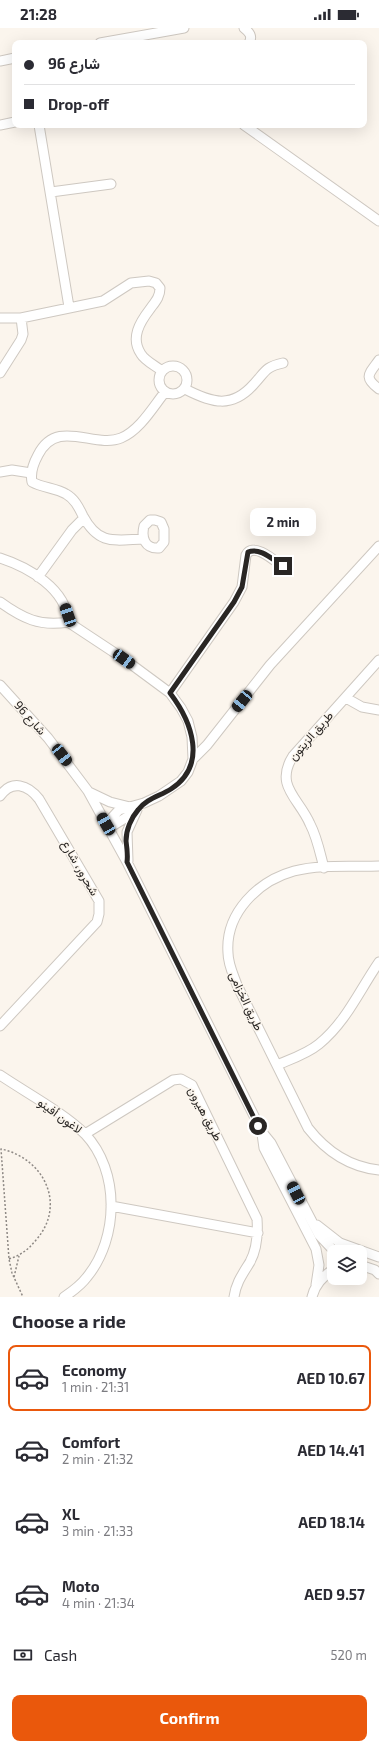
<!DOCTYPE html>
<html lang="en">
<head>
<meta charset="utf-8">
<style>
  :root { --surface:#fff; --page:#f2f2f3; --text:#2b2b33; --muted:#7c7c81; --line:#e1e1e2; --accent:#ea580c }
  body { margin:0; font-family:"Exo 2",Vazirmatn,sans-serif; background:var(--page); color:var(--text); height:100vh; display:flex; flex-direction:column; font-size:15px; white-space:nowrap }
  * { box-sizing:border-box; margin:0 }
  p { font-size:13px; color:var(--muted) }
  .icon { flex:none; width:22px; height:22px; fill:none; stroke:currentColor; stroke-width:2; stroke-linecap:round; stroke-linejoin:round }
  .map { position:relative; height:1269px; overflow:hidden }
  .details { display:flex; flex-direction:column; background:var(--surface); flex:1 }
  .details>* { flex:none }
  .guide { position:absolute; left:12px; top:12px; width:355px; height:88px; border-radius:8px; box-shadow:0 4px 16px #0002; display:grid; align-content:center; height:88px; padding:0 12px; background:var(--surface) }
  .fabs { position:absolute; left:327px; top:1217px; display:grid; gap:8px }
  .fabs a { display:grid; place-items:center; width:40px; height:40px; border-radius:8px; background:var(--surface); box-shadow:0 4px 16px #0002; font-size:20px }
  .end { position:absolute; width:18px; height:18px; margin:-9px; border:5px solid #292624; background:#fff; box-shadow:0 0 0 2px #fff }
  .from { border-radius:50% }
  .bubble { position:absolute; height:28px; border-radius:8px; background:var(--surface); box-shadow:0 4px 16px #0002; font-size:13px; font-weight:700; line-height:28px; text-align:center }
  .car { position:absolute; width:12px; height:24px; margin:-12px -6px; border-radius:5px; box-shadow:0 0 3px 1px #0007; background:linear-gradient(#222 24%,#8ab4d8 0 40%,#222 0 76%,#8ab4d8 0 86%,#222 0) }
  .guide b { display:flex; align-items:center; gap:14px; height:38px; font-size:15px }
  .guide b+b { border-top:1px solid var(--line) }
  .guide i { width:10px; height:10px; background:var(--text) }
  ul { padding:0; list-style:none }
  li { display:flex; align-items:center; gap:12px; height:66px; margin:0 8px 6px; padding:0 4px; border:2px solid transparent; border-radius:8px }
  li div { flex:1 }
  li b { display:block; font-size:15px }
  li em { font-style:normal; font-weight:700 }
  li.selected { border-color:var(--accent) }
  li>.icon { width:36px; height:36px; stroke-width:1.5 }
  h2 { padding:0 12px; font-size:18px; line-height:48px }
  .pay { display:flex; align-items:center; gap:10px; height:44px; padding:0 12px; font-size:15px }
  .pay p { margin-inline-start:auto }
  .button { display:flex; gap:8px; margin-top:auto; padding:8px 12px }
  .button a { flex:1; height:46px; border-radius:8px; background:var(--accent); color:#fff; font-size:16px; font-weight:700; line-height:46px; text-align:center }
  .status { display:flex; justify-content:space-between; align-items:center; height:28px; padding:0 20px; background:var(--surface); direction:ltr }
  .status svg { height:11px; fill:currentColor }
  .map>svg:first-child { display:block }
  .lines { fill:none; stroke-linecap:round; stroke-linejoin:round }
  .minor-casing { stroke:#cec8c1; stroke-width:11 }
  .path { stroke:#8e8985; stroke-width:1.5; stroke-dasharray:2 2; stroke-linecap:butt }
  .minor { stroke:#fff; stroke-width:9 }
  .route { stroke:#292624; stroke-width:5 }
  .labels { text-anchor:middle; stroke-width:3; stroke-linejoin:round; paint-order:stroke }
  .street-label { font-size:12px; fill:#292624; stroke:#fbf5ed }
</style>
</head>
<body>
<div class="status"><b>21:28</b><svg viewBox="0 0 49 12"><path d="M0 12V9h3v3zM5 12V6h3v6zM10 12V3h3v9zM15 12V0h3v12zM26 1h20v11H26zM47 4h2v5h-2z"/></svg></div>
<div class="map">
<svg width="379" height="1269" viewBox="0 0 379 1269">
  <rect width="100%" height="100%" fill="#fbf5ed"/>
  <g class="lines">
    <g class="minor-casing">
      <path id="minor" d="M244,0C249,4 253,8 249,15
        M100,15L184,0
        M0,33L15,30
        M0,97L15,94
        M39,97L69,279
        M244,97L379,193
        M51,164L111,156
        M0,290H21L103,273L131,255L149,253L156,255L160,260C160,269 155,274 150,281C140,294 130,310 141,326C145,333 156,338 162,343
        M379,332C369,346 363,349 379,361
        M159 352a14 14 0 1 1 28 0a14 14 0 1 1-28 0Z
        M0,345L21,312L23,306L21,290
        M185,361C212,375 232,381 254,356C266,343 265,339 283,335
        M0,444L12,442L31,445
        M150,492H155L161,494L164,501V514L159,520C145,521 141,510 144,498Z
        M144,511C115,512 99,518 83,488C79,480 75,471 66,466C56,460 43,460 32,454C30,444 33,436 38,427C57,389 94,421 121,410C140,402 153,379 165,364
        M0,530C28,539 67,561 68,594L124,631L170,665L181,680L188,693L192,709L193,731L188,744L181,753L159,768L144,775L119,782L106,796
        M38,549L72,502L84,490
        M0,574C22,590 40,599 68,594
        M0,657L48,710L88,763L127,834L262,1104L271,1115L319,1207L335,1224
        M170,665L234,574L242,559L246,527C253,513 275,533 283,539
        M346,670L362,679L379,682
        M193,731L207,717L270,637L379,518
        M89,764L110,774L130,779
        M0,768C12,751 28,757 39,771L99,873V886L97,894L0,998
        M109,800L135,784
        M128,833L127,804L137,782
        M379,838C351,839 321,836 294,843C258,853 225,885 228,925C228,936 233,946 237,957L308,1100C326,1123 349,1139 379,1142
        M324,840C320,825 317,809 310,796C299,770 274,758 293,728L379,632
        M277,1037C291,1031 307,1026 319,1016C346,994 359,963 379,934
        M0,1047C25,1064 64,1085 85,1106C120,1143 119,1210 87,1249C81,1257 73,1263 64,1269
        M85,1106L173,1052L181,1051L192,1057L257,1191C258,1205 257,1221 250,1234C242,1247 236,1255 234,1269
        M262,1106L264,1120L316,1221L319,1237L316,1257
        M111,1178L258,1205
        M317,1197L340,1215L379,1229
        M360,1237L375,1242L379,1246
        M312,1269C315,1256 323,1248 334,1241"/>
    </g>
    <path class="path" d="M9,1231C21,1227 28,1222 36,1212C67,1177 44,1130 1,1121L9,1231L12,1245L23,1269
      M14,1249L19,1228"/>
    <use href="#minor" class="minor"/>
  </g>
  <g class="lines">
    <path class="route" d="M258,1098L127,834C128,827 127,820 126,813C126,802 131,790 138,782C146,771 160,768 171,761C208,737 192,694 170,665L234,574L242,559L248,524C260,519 273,532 283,538"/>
  </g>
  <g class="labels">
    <g class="street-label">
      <text transform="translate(30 690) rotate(48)" y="4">شارع 96</text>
      <text transform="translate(311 708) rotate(-49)" y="4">طريق الزيتون</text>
      <text transform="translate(80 840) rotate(60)" y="4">شحرور، شارع</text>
      <text transform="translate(246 973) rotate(65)" y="4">طريق الخزامى</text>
      <text transform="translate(205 1086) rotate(62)" y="4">طريق هيرون</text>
      <text transform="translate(60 1088) rotate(36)" y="4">لاغون أفينو</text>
    </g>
  </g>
</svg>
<div class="fabs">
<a><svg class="icon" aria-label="layers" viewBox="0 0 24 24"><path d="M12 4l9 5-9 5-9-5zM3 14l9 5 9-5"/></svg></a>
</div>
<i class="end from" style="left:258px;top:1098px"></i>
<i class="end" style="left:283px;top:538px"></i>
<div class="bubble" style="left:250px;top:480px;width:66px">2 min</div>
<i class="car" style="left:68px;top:587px;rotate:341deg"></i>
<i class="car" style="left:124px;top:631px;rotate:125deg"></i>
<i class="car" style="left:242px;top:673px;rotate:219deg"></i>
<i class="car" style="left:62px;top:727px;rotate:142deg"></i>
<i class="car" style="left:106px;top:796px;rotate:330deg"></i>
<i class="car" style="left:296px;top:1165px;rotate:333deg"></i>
<div class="guide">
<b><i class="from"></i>شارع 96</b>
<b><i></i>Drop-off</b>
</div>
</div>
<section class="details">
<h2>Choose a ride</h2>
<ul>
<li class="selected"><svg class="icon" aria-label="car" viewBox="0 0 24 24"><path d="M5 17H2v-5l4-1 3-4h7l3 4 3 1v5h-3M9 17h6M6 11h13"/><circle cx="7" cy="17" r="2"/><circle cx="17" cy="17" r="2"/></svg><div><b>Economy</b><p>1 min · 21:31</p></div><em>AED 10.67</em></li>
<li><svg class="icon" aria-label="car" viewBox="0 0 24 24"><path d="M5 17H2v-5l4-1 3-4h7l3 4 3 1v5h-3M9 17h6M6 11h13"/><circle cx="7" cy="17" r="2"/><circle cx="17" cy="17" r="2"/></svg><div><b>Comfort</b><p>2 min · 21:32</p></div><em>AED 14.41</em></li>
<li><svg class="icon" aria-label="car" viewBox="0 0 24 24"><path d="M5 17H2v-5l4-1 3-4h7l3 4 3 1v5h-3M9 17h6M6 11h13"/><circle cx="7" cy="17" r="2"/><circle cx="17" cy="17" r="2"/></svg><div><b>XL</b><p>3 min · 21:33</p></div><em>AED 18.14</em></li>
<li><svg class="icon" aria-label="car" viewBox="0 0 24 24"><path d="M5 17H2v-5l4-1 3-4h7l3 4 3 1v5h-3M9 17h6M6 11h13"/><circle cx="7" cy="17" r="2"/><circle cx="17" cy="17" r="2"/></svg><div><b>Moto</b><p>4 min · 21:34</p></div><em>AED 9.57</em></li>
</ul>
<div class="pay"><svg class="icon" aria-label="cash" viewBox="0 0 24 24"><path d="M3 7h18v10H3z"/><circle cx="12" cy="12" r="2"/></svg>Cash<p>520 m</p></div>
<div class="button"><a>Confirm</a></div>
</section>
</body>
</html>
